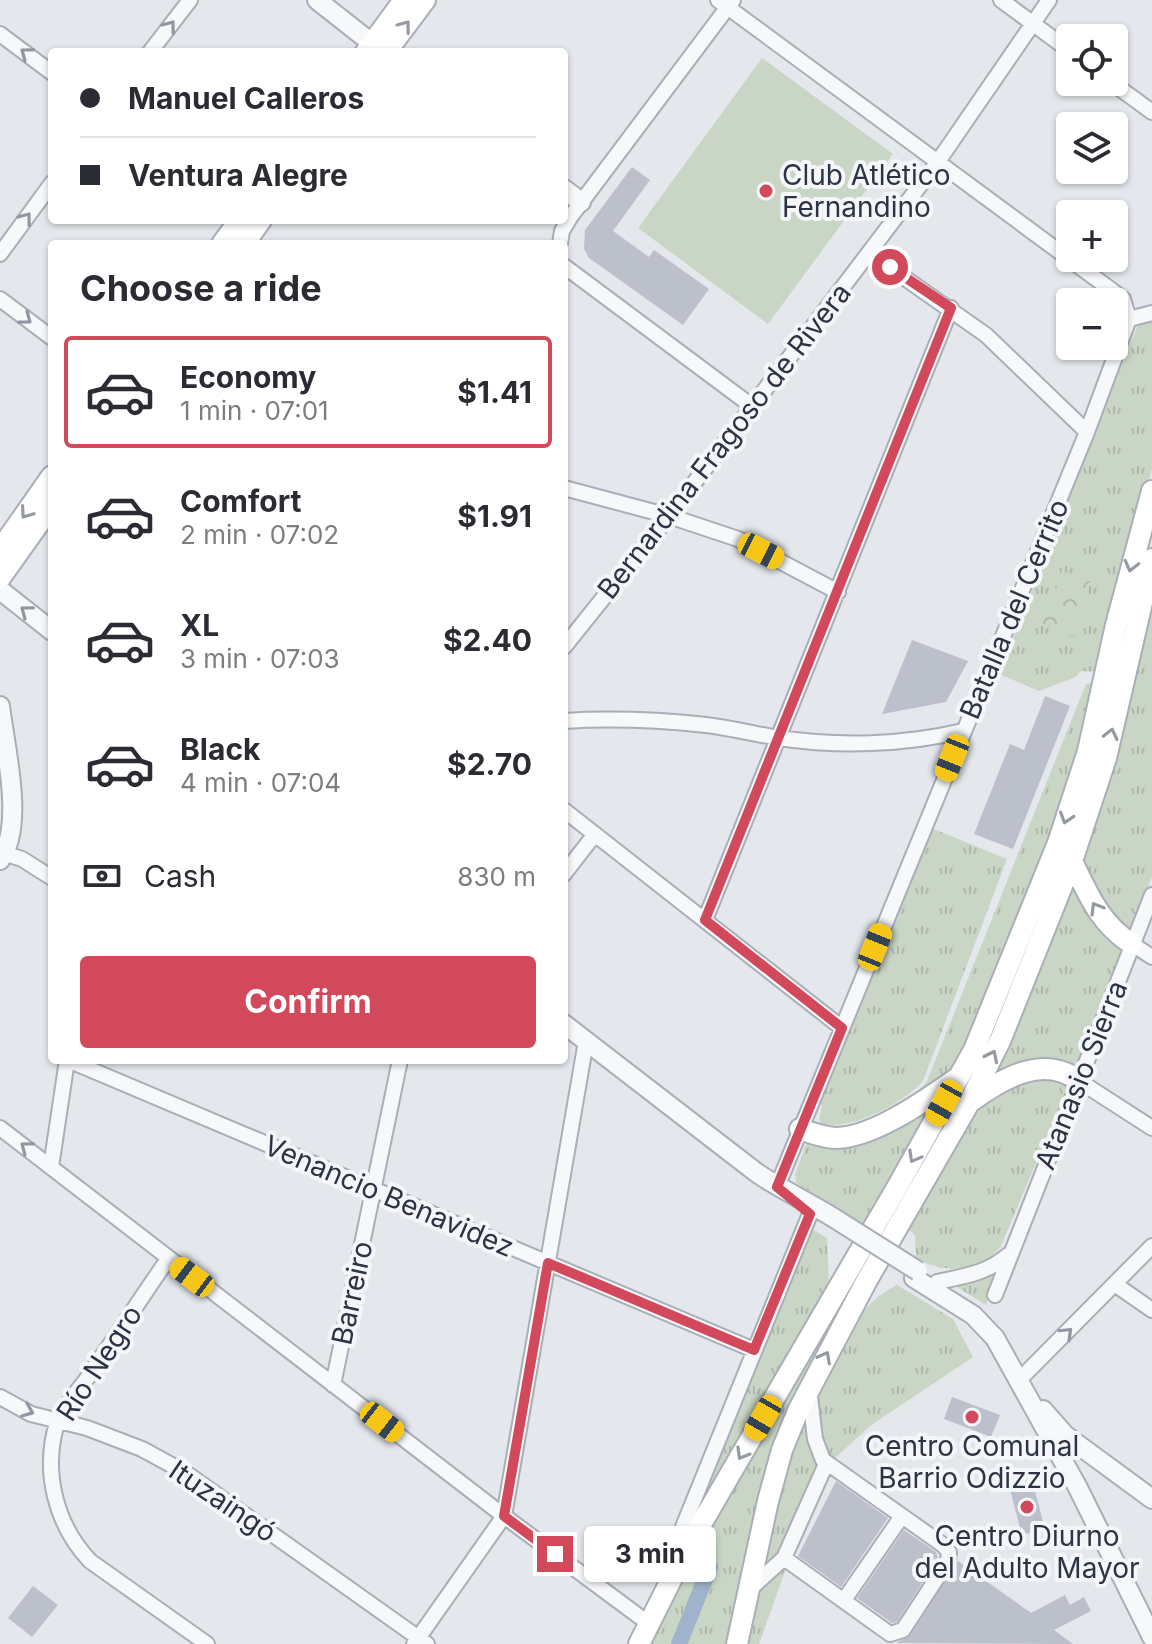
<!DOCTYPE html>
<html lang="en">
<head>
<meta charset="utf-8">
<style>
  :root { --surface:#fff; --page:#f2f2f3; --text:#2b2b33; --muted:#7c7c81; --line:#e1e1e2; --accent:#d1495b }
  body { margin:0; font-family:Inter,sans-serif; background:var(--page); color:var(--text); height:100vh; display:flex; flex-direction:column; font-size:30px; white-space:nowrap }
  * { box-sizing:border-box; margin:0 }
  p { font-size:26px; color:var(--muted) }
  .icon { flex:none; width:44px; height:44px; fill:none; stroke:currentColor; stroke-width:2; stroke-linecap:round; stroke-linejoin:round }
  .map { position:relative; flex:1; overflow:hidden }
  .panel { position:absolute; left:48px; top:240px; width:520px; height:824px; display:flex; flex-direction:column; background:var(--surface); border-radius:8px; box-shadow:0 2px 6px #0004 }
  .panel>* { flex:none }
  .hud { position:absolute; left:48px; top:48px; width:520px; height:176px; border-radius:8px; box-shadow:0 2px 6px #0004; display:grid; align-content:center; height:176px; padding:0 32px; background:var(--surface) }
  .fabs { position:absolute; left:1056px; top:24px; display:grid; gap:16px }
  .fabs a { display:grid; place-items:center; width:72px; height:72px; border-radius:8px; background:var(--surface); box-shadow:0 2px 6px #0004; font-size:40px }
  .end { position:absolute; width:36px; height:36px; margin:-18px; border:10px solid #d1495b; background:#fff; box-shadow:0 0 0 4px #fff }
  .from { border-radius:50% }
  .bubble { position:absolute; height:56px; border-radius:8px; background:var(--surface); box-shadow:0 2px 6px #0004; font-size:26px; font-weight:700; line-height:56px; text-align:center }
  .car { position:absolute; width:24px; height:48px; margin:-24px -12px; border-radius:10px; box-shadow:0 0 6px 2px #0007; background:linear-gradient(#f5c518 24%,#345 0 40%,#f5c518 0 76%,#345 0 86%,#f5c518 0) }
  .hud b { display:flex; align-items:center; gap:28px; height:76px; font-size:30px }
  .hud b+b { border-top:2px solid var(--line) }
  .hud i { width:20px; height:20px; background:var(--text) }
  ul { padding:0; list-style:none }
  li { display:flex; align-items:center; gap:24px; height:112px; margin:0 16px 12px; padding:0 16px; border:4px solid transparent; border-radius:8px }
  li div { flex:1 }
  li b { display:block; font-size:30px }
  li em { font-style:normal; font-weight:700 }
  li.on { border-color:var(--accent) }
  li>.icon { width:72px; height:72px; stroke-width:1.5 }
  h2 { padding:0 32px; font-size:36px; line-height:96px }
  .pay { display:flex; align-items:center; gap:20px; height:88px; padding:0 32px; font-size:30px }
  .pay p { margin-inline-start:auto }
  .primary-button { display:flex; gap:16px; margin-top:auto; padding:16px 32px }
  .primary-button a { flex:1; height:92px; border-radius:8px; background:var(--accent); color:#fff; font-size:32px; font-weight:700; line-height:92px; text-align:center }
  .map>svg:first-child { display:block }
  .grass { fill:url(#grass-tufts) }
  .park { fill:url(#park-crowns) }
  .pitch { fill:#c9d6c5 }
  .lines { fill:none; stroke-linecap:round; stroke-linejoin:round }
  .canal { stroke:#9fb4cc; stroke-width:16 }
  .building { fill:#bbc0ca }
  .minor-casing { stroke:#a9aeb7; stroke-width:18 }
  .tertiary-casing { stroke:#a9aeb7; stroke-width:22 }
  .secondary-casing { stroke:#a9aeb7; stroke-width:24 }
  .minor { stroke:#f7f8fa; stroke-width:14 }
  .tertiary { stroke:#f7f8fa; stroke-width:18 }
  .secondary { stroke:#fff; stroke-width:20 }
  .tertiary-bridge-casing { stroke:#a9aeb7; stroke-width:22; stroke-linecap:butt }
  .tertiary-bridge { stroke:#f7f8fa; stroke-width:18 }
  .oneway { stroke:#9196a0 }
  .oneway2 { stroke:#959aa2 }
  .route { stroke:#d1495b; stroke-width:10 }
  .poi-dot { fill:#d1495b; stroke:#f4f6f9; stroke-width:3 }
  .labels { text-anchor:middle; stroke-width:8; stroke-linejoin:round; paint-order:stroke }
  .poi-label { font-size:28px; fill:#2b3445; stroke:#f4f6f9 }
  .street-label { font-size:28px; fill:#2b3445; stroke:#f4f6f9 }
</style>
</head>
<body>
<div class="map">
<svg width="1152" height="1644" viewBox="0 0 1152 1644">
  <defs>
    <pattern id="grass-tufts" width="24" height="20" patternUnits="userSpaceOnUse" patternTransform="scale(2)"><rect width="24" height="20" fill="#c9d6c5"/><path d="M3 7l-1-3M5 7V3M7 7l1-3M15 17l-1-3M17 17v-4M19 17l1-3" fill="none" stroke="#adb8ab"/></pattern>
    <pattern id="park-crowns" width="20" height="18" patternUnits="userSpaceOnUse" patternTransform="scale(2)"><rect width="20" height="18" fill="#c9d6c5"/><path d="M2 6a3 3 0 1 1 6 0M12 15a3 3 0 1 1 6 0" fill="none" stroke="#adb8ab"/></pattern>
  </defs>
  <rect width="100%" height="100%" fill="#e4e7ec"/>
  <path class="grass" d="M1152,318V469L1099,672L1080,671L1076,677L1039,691L999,674L1137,327Z
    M1152,598V877L1132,927L1129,930H1122L1088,877L1082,857Z
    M1095,683L1079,751L1049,840L975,1029L954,1069L917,1095L927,1081L1086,684Z
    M931,828L1007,859L923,1081C905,1102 848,1133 821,1123L819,1119L822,1106L819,1103Z
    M1071,882L1096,927L1106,939L1120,949L1121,953L1078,1064L992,1079Z
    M1052,1078L1069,1085L1000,1248C979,1271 942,1275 916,1258L915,1235L907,1228C933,1181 967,1100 1021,1082C1031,1078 1042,1078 1052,1078Z
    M934,1104L866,1227L796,1183L795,1175L806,1144Z
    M812,1229L827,1238L829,1288L695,1514Z
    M857,1269L864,1274L808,1372L728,1644H650L696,1551Z
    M998,1270L986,1305L955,1286L956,1284Z
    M897,1285L953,1319L973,1357L870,1426L834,1459L826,1471L793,1549L759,1644H745C759,1580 769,1514 791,1453C802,1422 817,1393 833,1364C850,1330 861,1303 897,1285Z"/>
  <path class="park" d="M1062,571L1090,580L1080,639L1039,625Z"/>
  <path class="pitch" d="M762,58L893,154L768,324L638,228Z"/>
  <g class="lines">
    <path class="canal" d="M679,1644L710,1567"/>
  </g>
  <path class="building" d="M632,167L650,180L613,231L649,257L654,250L709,289L683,325L589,258L584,249L585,230Z
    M912,640L968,661L946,702L882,714Z
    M1045,696L1070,706L1013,849L974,834L1010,744L1024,750Z
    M952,1397L1000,1415L991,1437L944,1419Z
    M1032,1480L1045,1529L1022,1535L1009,1486Z
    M836,1481L888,1518L841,1587L798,1556Z
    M904,1530L936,1552L938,1558L897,1622L892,1623L857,1598Z
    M958,1561L1031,1613L1065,1595L1070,1605L1084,1597L1091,1611L1054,1630L1073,1644L896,1643L911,1635Z
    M33,1586L58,1605L32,1637L8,1618Z"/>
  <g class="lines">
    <g class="minor-casing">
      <path id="minor" d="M718,0L1110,289L1123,299L1129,319
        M1001,0L1070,51
        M0,34L52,73
        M150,52L190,0
        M1111,82L1152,112
        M560,244L562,231L571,216L733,0
        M869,253L986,335L1087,432
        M0,254L52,183
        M564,266L753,407
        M0,299L52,338
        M1129,319L1152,313
        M564,488L669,516L738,539L838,592
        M564,647L669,516L937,163L1049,0
        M564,721C611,718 659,720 706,725C731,728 754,734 779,738C839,747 904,745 963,731
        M564,810L842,1028
        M0,852L22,859L52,878
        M564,874L595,834
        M705,920L951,308
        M1132,944L1152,957
        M68,1060L754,1350
        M1079,1081L1152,1128
        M0,1128L504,1516L648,1623
        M51,1167L67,1060
        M777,1187L1087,432L1129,319
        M168,1259C141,1298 115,1338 88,1377C78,1391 63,1407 57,1423C42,1472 56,1525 90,1561L207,1644
        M937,1282C964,1276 986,1274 1008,1255
        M1116,1285L1152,1310
        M995,1295L1152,895
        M1017,1378L1024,1375L1152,1246
        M333,1385L400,1060
        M0,1397L31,1414L87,1428L142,1449L186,1473L427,1644
        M686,1550L683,1539V1527L810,1214
        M784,1558L890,1634L903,1630L948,1561L949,1552L943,1545L823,1460L815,1439L809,1388
        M750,1589L784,1558L826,1464
        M844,1600L902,1516
        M414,1644L504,1516L586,1041"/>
    </g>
    <g class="tertiary-casing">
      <path id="tertiary" d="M317,0L383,52
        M564,189L581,202
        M0,590L52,631
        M0,706C5,748 25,825 0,860
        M564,1024L757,1173C782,1190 809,1202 834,1218
        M914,1278L973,1315L995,1338L1077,1486L1152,1637
        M1043,1410L1065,1435L1152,1499"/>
    </g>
    <g class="secondary-casing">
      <path id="secondary" d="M366,52L404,0
        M386,52L425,0
        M222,244L240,220
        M244,244L261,220
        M0,550L52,476
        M0,578L52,505
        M1072,861C1088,894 1100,924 1132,944
        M973,1100C1003,1078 1044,1054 1079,1081
        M800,1129C812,1133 824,1138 837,1138C874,1137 926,1100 956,1079
        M639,1644L686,1550L899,1184L974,1050L1058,843L1088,751L1116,625L1152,491
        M737,1644L768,1501L782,1450L798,1411L867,1280L969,1103L1000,1041L1072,861L1106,758L1152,559"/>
    </g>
    <use href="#minor" class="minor"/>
    <use href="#tertiary" class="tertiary"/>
    <use href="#secondary" class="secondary"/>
    <g class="tertiary-bridge-casing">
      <path id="tertiary-bridge" d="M834,1218L918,1271"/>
    </g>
    <use href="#tertiary-bridge" class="tertiary-bridge"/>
  </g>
  <defs><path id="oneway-chevron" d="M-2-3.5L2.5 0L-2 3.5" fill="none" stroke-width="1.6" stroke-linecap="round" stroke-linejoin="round" transform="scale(2)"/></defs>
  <g class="oneway">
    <use href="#oneway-chevron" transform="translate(170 26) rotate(-53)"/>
    <use href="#oneway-chevron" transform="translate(26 53) rotate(-143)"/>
    <use href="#oneway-chevron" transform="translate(26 218) rotate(-53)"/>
    <use href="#oneway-chevron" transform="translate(26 319) rotate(37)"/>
    <use href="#oneway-chevron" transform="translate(26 611) rotate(-143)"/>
    <use href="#oneway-chevron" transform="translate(26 1147) rotate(-143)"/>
    <use href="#oneway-chevron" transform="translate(1067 1333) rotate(-44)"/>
    <use href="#oneway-chevron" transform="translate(28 1411) rotate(22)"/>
  </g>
  <g class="oneway2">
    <use href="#oneway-chevron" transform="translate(405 26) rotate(-53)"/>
    <use href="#oneway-chevron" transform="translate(26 513) rotate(125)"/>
    <use href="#oneway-chevron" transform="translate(1131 566) rotate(104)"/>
    <use href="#oneway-chevron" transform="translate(1111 734) rotate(-77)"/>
    <use href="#oneway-chevron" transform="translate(1066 818) rotate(108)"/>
    <use href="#oneway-chevron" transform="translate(1096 908) rotate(-121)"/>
    <use href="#oneway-chevron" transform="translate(992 1056) rotate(-64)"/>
    <use href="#oneway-chevron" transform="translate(914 1157) rotate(119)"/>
    <use href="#oneway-chevron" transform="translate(825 1357) rotate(-62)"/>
    <use href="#oneway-chevron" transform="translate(742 1454) rotate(120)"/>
  </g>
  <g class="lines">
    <path class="route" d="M555,1554L504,1516L548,1263L754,1350L810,1214L777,1187L842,1028L705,920L951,308L890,267"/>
  </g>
  <g class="poi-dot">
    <circle cx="766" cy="191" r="8"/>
    <circle cx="972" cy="1417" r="8"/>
    <circle cx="1027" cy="1507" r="8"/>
  </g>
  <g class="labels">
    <g class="poi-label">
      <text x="782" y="185" text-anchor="start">Club Atlético<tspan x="782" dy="32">Fernandino</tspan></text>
      <text x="972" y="1456">Centro Comunal<tspan x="972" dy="32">Barrio Odizzio</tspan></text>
      <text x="1027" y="1546">Centro Diurno<tspan x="1027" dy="32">del Adulto Mayor</tspan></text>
    </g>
    <g class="street-label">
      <text transform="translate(724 441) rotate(-52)" y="10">Bernardina Fragoso de Rivera</text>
      <text transform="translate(1014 609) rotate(-67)" y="10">Batalla del Cerrito</text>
      <text transform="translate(1081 1075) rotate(-68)" y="10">Atanasio Sierra</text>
      <text transform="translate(389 1196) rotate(23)" y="10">Venancio Benavidez</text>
      <text transform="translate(352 1293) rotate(-78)" y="10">Barreiro</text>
      <text transform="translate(99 1363) rotate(-57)" y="10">Río Negro</text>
      <text transform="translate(223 1501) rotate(34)" y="10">Ituzaingó</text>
    </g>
  </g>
</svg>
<div class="fabs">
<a><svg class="icon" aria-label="locate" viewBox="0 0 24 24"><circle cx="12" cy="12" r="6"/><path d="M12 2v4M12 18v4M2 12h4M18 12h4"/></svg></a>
<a><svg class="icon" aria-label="layers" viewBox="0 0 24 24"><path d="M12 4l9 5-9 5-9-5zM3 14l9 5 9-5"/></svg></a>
<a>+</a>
<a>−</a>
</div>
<i class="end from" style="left:890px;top:267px"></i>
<i class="end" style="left:555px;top:1554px"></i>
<div class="bubble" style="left:584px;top:1526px;width:132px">3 min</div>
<i class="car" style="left:761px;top:551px;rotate:117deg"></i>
<i class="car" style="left:952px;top:758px;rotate:202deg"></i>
<i class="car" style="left:875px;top:947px;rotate:22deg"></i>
<i class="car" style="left:944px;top:1103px;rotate:209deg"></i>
<i class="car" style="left:192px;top:1277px;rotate:307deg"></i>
<i class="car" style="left:763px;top:1418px;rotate:210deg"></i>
<i class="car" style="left:382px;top:1422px;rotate:128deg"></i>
<div class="hud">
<b><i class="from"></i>Manuel Calleros</b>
<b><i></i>Ventura Alegre</b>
</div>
<section class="panel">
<h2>Choose a ride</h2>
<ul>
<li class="on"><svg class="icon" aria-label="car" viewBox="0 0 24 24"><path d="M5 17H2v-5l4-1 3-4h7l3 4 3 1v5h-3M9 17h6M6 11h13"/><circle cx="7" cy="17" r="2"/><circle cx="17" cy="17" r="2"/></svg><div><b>Economy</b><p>1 min · 07:01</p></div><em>$1.41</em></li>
<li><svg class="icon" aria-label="car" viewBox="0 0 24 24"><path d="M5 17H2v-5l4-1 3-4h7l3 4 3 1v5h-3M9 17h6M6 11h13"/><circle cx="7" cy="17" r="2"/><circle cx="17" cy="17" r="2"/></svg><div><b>Comfort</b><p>2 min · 07:02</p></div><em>$1.91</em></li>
<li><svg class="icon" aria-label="car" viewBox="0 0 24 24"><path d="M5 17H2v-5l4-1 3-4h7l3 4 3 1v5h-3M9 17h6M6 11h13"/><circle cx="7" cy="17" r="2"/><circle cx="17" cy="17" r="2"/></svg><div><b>XL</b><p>3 min · 07:03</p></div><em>$2.40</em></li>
<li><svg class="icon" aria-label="car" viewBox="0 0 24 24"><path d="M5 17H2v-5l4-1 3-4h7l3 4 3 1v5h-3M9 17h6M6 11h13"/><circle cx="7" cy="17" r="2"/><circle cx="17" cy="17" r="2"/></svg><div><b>Black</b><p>4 min · 07:04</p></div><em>$2.70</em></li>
</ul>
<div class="pay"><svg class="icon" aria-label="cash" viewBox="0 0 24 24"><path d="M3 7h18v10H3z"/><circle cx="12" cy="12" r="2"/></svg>Cash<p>830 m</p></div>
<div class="primary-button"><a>Confirm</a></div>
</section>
</div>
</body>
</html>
